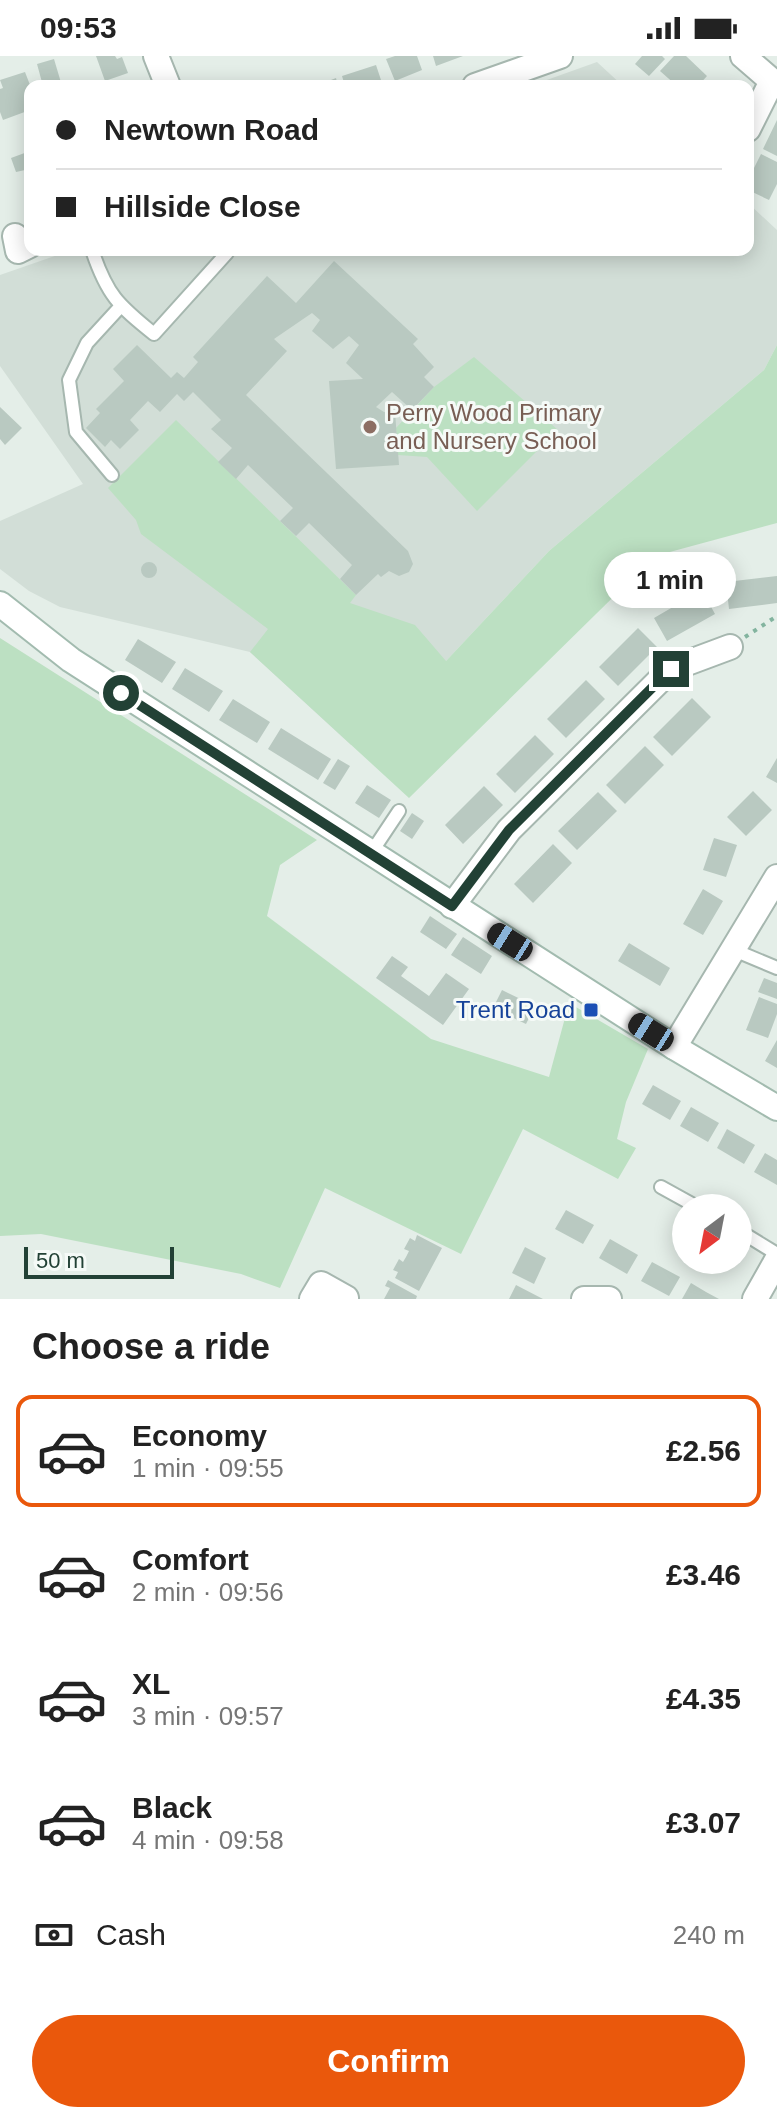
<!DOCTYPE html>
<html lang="en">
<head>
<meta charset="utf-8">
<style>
  :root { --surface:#fff; --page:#f6f6f6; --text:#222; --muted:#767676; --line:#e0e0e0; --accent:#ea580c }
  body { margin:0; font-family:Helvetica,sans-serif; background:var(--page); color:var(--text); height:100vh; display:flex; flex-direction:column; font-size:30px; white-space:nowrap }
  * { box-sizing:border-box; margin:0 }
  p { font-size:26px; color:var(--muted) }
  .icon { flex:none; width:44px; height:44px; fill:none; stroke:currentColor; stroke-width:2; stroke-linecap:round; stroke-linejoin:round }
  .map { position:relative; height:1243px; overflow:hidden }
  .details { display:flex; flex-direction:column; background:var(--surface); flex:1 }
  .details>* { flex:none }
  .top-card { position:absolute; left:24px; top:24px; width:730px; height:176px; border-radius:16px; box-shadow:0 4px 20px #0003; display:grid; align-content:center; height:176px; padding:0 32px; background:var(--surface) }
  .needle { width:52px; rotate:212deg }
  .controls { position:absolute; left:672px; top:1138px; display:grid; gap:16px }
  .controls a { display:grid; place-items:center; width:80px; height:80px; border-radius:50%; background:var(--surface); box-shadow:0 4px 20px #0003; font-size:40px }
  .scale { position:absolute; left:24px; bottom:20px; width:150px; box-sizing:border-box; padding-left:8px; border:4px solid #224135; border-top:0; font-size:22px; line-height:28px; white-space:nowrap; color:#224135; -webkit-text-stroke:6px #f5faf7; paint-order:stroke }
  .end { position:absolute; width:36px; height:36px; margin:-18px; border:10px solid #224135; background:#fff; box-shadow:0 0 0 4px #fff }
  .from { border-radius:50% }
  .bubble { position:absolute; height:56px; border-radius:28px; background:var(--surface); box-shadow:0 4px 20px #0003; font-size:26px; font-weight:700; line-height:56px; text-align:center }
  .car { position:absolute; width:24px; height:48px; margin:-24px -12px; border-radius:10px; box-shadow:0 0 6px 2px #0007; background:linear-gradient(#222 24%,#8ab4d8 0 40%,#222 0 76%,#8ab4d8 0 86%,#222 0) }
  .top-card b { display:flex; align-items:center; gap:28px; height:76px; font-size:30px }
  .top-card b+b { border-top:2px solid var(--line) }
  .top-card i { width:20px; height:20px; background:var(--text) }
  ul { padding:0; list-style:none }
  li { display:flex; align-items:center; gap:24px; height:112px; margin:0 16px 12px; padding:0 16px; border:4px solid transparent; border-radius:16px }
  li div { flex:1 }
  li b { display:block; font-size:30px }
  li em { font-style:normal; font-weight:700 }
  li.current { border-color:var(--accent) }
  li>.icon { width:72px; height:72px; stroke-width:1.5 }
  h2 { padding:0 32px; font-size:36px; line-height:96px }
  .pay { display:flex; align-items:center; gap:20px; height:88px; padding:0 32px; font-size:30px }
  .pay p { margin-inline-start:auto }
  .cta { display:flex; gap:16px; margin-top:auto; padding:16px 32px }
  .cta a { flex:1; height:92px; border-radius:48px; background:var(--accent); color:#fff; font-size:32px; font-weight:700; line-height:92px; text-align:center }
  .status { display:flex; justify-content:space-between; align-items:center; height:56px; padding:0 40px; background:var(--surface); direction:ltr }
  .status svg { height:22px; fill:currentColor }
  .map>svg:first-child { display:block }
  .built { fill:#d2ded7 }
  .green { fill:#bce0c2 }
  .building { fill:#b9c9c1 }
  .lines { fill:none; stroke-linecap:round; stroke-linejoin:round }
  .lane-casing { stroke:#a6b7af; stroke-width:16 }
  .street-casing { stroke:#a6b7af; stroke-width:28 }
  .secondary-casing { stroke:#a2bbaf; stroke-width:28 }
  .path { stroke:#83b49f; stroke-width:4; stroke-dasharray:4 6; stroke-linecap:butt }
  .lane { stroke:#fff; stroke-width:12 }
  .street { stroke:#fff; stroke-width:24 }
  .secondary { stroke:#fff; stroke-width:24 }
  .route { stroke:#224135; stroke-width:10 }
  .education-dot { fill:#8d6e63; stroke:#f5faf7; stroke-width:3 }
  .transit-dot { fill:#1a4fb4; stroke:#f5faf7; stroke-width:3 }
  .labels { text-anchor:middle; stroke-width:6; stroke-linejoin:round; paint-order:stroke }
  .education-label { font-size:24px; fill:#785e54; stroke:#f5faf7; text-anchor:start }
  .transit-label { font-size:24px; fill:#164399; stroke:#f5faf7; text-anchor:end }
</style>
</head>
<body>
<div class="status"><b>09:53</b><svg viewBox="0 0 49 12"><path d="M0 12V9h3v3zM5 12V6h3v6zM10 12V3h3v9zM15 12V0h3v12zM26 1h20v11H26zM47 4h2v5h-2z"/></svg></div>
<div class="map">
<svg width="777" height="1243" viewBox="0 0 777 1243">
  <rect width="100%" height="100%" fill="#e4eee8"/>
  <path class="built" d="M597,6L623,30H530Z
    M748,147L777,174V289L764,314L549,495L446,605L351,689L250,596L60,551L29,535L0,513V465L83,428L0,310V219L72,194H748Z"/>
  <path class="green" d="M777,289V467L655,500L409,742L250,596L268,573L141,478L136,464L108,432L176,364L356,539L350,547L415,569L446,605L549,495L764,314Z
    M474,301L558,374L477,455L427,401L398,399L396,372L434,331Z
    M0,582L317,784L280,809L267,860L431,983L549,1021L569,947L648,993L626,1046L617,1083L636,1092L618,1123L523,1073L461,1198L325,1132L280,1232L241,1218L41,1178L0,1180Z"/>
  <path class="building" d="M96,0H115L117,3L122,1L128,17L105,25Z
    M395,0H417L422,14L395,25L386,3Z
    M433,0H463L436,10Z
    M642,0H662L665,3L649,20L635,8Z
    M674,0H686L707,20L698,30H677L660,15Z
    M54,3L62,30H43L37,8Z
    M376,9L383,30H345L342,20Z
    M25,16L30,29V54L3,64L0,56V33L3,32L0,24Z
    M336,22L338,30H316Z
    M777,64V100L763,93Z
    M30,95V127L25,114L16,116L11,102Z
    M761,98L777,106V128L769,144L748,134V124Z
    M334,205L418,283L413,288L434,311L424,321L434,331L412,354L392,336L376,351L384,356H395L399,409L336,413L329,325L363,323L346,307L359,289L349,280L333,293L312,275L320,264L312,257L274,283L287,295L246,339L408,495L413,508L409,516L399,520L389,515L381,521L378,518L356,539L340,523L352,509L309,467L296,480L280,465L293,452L248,409L236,423L218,406L232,392L211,373L221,364L193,336L184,345L177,338L160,356L148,345L130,364L139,374L120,393L111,384L105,391L86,372L100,357L96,353L124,325L113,313L137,289L171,322L177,316L184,322L198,306L193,301L267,220L296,247Z
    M0,351L22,372L5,389L0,383Z
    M141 514a8 8 0 1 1 16 0a8 8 0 1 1-16 0Z
    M777,520V547L729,553L726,526Z
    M702,534L715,558L667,585L654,562Z
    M638,572L657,591L618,630L599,611Z
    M138,583L176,606L162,627L125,604Z
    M185,612L223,635L209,656L172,633Z
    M586,624L605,643L566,682L547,663Z
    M692,642L711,661L672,700L653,681Z
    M233,643L270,666L257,687L219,664Z
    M281,672L331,703L318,724L268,693Z
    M535,679L554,698L515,737L496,718Z
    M645,690L664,709L625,748L606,729Z
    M777,702V727L766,721Z
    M338,703L350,710L335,734L323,727Z
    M367,729L391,744L379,762L355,747Z
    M484,730L503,749L463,788L445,769Z
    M753,735L772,754L746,780L727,761Z
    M598,736L617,755L577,794L558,775Z
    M412,757L424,765L412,783L400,775Z
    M714,782L737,789L726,821L703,814Z
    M553,788L572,807L533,847L514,828Z
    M703,833L723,845L703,879L683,868Z
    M430,860L457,878L446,893L420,876Z
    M463,881L492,900L481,918L451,899Z
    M629,887L670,912L660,930L618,905Z
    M392,900L408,911L401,920L429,940L446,917L469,933L443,969L376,922Z
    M764,922L777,927V943L758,936Z
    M502,934L535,950L526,968L493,952Z
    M759,941L777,948V958L768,982L746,974Z
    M777,984V1012L765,1005Z
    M653,1029L681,1045L670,1064L642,1048Z
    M691,1051L719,1067L708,1086L680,1070Z
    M727,1073L755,1089L744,1108L717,1092Z
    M765,1097L777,1104V1129L754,1116Z
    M566,1154L594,1169L583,1188L555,1173Z
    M417,1179L442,1192L419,1235L395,1222L398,1216L393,1214L399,1203L403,1206L406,1201L409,1195L404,1193L410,1182L415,1185Z
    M610,1183L638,1199L627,1218L599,1202Z
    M525,1191L546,1202L534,1228L512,1217Z
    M652,1206L680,1221L669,1240L641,1225Z
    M388,1224L417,1240L416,1243H384L390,1232L385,1230Z
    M691,1227L706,1236L719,1243H682Z
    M516,1229L543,1243H509Z"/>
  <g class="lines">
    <g class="lane-casing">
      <path id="lane" d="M92,194C107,239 118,249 154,278L227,197L224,194
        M112,419L76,376L69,324L87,287L120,251
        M371,797L399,755
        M734,894L777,912
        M661,1131L699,1152
        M738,1174L777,1198"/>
    </g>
    <g class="street-casing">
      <path id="street" d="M156,0L168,30
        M743,0L772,25L748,73
        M475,30L560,0
        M15,180L18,195L30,189
        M452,850L509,774L671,613L730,591
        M674,991L777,821
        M312,1243L321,1228L346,1242
        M584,1243H609
        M755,1243L777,1204"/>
    </g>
    <g class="secondary-casing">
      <path id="secondary" d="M0,548L71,604L674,991L777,1052"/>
    </g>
    <path class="path" d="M745,581L777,560"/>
    <use href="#lane" class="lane"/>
    <use href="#street" class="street"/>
    <use href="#secondary" class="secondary"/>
  </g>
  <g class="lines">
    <path class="route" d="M121,637L452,850L509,774L671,613"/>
  </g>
  <circle class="education-dot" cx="370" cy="371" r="8"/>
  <rect class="transit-dot" x="583" y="946" width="16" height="16" rx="4"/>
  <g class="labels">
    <g class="education-label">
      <text x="386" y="365">Perry Wood Primary<tspan x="386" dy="28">and Nursery School</tspan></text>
    </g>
    <g class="transit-label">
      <text x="575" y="962">Trent Road</text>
    </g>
  </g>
</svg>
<div class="controls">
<a><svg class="needle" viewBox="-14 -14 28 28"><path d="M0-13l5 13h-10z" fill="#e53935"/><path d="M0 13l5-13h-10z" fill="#767676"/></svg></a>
</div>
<div class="scale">50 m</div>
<i class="end from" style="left:121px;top:637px"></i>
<i class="end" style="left:671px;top:613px"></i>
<div class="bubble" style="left:604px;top:496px;width:132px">1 min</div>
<i class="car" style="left:510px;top:886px;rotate:302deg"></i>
<i class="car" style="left:651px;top:976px;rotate:302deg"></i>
<div class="top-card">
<b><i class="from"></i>Newtown Road</b>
<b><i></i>Hillside Close</b>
</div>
</div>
<section class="details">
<h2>Choose a ride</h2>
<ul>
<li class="current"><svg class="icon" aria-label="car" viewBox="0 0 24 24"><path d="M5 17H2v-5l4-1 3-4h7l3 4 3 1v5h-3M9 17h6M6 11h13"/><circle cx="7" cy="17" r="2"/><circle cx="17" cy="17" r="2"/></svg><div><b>Economy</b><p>1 min · 09:55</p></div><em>£2.56</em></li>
<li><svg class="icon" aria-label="car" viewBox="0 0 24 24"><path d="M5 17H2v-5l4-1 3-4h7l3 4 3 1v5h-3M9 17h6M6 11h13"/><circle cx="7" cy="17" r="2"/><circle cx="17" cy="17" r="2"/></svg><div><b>Comfort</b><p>2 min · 09:56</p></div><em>£3.46</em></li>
<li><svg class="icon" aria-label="car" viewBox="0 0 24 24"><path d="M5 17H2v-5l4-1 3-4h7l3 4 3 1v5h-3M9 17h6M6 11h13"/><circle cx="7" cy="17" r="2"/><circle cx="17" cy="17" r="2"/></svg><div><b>XL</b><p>3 min · 09:57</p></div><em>£4.35</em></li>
<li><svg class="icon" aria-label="car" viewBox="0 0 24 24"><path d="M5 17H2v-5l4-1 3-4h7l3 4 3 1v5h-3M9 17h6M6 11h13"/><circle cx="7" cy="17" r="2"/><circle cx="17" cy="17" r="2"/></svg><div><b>Black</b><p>4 min · 09:58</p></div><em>£3.07</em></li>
</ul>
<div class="pay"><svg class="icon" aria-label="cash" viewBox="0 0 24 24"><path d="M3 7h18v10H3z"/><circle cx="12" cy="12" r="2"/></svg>Cash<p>240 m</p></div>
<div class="cta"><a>Confirm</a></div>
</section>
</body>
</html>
